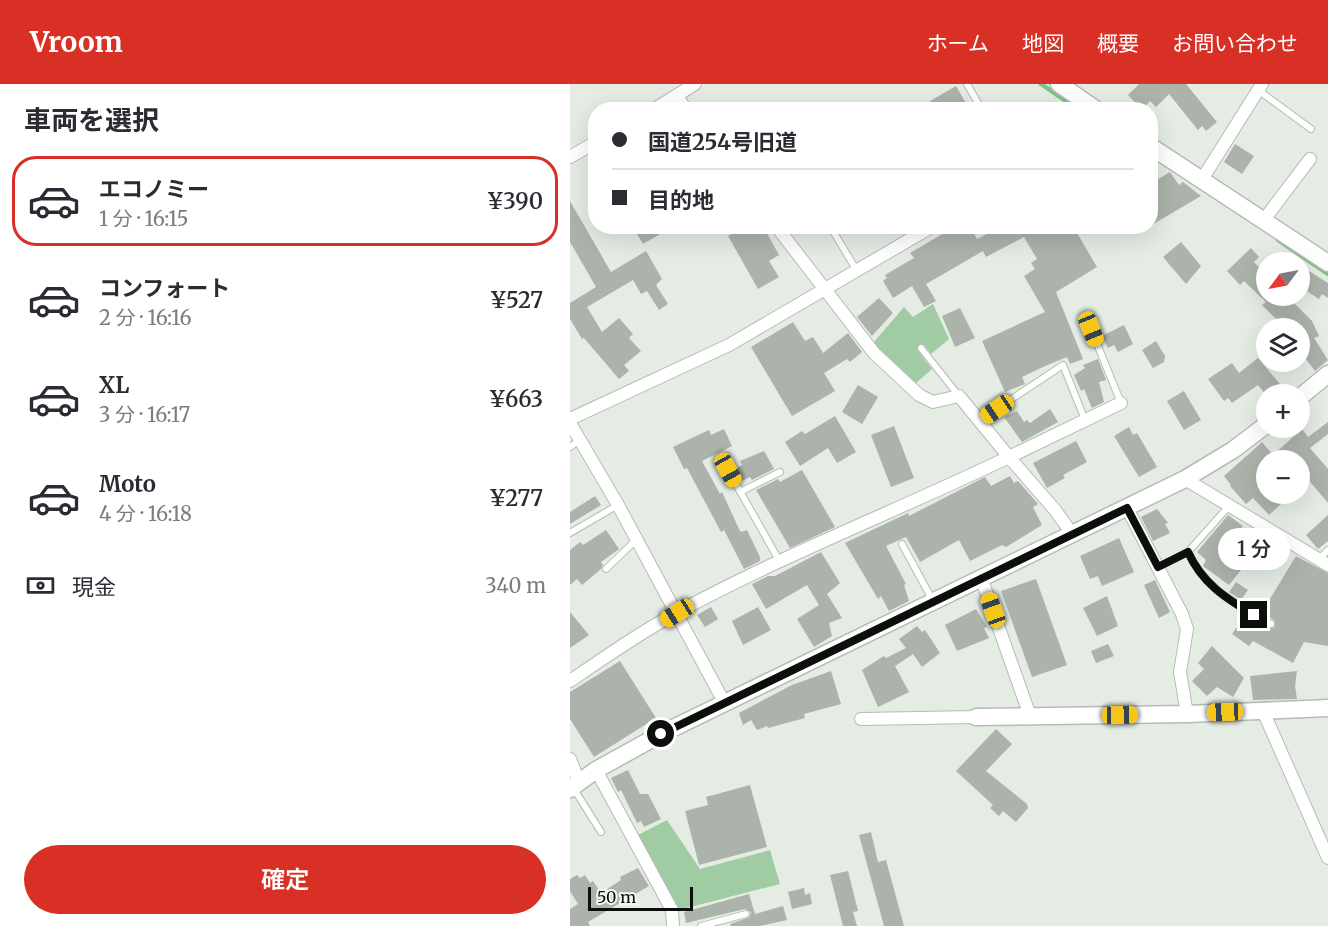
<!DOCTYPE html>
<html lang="ja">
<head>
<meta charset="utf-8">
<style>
  :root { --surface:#fff; --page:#f7f7f7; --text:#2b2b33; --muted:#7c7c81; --line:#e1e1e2; --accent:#d93025 }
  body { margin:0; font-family:Merriweather,"Noto Sans JP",serif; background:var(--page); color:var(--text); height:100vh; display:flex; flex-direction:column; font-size:22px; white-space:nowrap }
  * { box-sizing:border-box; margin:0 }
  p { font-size:20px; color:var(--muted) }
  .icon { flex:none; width:33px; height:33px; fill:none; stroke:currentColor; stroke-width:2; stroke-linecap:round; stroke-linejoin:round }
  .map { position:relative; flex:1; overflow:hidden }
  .details { display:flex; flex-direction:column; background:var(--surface); width:570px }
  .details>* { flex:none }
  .banner { position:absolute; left:18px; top:18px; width:570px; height:132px; border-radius:24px; box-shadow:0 6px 24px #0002; display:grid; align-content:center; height:132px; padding:0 24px; background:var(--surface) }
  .needle { width:39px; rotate:238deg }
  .tools { position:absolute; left:686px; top:168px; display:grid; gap:12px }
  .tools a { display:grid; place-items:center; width:54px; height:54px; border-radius:50%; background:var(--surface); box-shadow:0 6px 24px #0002; font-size:30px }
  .scale { position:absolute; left:18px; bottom:15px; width:105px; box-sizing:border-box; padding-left:6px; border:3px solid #0c0f0c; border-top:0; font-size:16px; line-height:21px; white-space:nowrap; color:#0c0f0c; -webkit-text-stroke:4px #f1f9f1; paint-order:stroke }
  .end { position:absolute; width:27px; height:27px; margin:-14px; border:8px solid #0c0f0c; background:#fff; box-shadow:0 0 0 3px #fff }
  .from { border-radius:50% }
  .bubble { position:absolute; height:42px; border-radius:21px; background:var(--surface); box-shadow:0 6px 24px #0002; font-size:20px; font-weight:600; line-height:42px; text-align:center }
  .car { position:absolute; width:18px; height:36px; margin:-18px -9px; border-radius:8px; box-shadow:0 0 4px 2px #0007; background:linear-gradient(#f5c518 24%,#345 0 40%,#f5c518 0 76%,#345 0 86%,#f5c518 0) }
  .banner b { display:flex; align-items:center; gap:21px; height:57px; font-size:22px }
  .banner b+b { border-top:2px solid var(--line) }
  .banner i { width:15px; height:15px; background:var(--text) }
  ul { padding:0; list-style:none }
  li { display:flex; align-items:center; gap:18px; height:90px; margin:0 12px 9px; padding:0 12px; border:3px solid transparent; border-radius:24px }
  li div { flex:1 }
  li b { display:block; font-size:22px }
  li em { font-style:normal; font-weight:600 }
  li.on { border-color:var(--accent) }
  li>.icon { width:54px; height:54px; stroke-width:1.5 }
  h2 { padding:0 24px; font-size:27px; line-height:72px }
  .pay { display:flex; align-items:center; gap:15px; height:66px; padding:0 24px; font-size:22px }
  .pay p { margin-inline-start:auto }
  .primary-button { display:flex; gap:12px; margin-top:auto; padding:12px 24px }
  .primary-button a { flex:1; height:69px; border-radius:36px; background:var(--accent); color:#fff; font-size:24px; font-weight:600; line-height:69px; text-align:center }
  header { display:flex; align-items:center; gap:36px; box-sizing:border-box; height:84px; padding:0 30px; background:var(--accent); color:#fff }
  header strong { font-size:28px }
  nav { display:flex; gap:33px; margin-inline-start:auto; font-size:21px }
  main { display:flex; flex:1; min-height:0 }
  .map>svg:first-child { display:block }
  .green { fill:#a1cca3 }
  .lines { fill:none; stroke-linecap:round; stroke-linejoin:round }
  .stream { stroke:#7fc384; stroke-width:4.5 }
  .building { fill:#abb3ab }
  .lane-casing { stroke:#b4bcb4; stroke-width:8 }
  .street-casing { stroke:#b4bcb4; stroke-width:14 }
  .secondary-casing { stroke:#b4bcb4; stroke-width:19 }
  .lane { stroke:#fff; stroke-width:6 }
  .street { stroke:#fff; stroke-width:12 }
  .secondary { stroke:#fff; stroke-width:16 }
  .route { stroke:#0c0f0c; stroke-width:8 }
</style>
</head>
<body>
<header>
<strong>Vroom</strong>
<nav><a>ホーム</a><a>地図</a><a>概要</a><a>お問い合わせ</a></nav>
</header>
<main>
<section class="details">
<h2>車両を選択</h2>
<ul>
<li class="on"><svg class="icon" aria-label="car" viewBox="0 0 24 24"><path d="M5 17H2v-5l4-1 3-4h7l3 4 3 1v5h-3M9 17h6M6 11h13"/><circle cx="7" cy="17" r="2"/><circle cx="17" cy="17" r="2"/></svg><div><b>エコノミー</b><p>1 分 · 16:15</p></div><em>¥390</em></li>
<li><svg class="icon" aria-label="car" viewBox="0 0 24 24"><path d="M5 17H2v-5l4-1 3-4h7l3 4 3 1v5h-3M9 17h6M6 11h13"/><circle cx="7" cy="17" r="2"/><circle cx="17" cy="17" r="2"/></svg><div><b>コンフォート</b><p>2 分 · 16:16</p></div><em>¥527</em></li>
<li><svg class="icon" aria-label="car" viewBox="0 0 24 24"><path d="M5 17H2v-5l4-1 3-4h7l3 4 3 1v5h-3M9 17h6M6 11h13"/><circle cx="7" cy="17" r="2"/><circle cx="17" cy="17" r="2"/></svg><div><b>XL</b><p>3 分 · 16:17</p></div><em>¥663</em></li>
<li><svg class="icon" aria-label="car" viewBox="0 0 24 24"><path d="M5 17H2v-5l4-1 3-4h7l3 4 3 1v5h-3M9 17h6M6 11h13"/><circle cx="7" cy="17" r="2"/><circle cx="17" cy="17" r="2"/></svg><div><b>Moto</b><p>4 分 · 16:18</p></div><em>¥277</em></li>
</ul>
<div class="pay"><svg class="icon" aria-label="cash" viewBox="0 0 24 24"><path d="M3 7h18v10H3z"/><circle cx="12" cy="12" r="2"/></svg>現金<p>340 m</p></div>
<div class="primary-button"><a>確定</a></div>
</section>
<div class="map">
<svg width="758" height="842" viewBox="0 0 758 842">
  <rect width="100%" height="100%" fill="#e4ece4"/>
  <path class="green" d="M363,220L379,255L361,270L354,261L348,267L362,285L346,299L303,259L334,223L343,233Z
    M97,736L130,785L200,766L210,800L109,826L68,751Z"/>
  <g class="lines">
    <path class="stream" d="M471,0L509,26
      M708,156L758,190"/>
  </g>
  <path class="building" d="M569,0H616L647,38L636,47L632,42L628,46L599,10L586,23L580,17L572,26L558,11Z
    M386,2L400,26H365L360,17Z
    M665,60L684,72L672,90L654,78Z
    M600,88L609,101L613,98L631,112L580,142V100Z
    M0,117L41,188L76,167L92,195L86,201L98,220L89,226L77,207L71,210L63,196L17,223L32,248L49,234L63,250L59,254L71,267L54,281L59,287L49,295L14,254L12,255L0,235V219L26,203L0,158Z
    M62,142H104L73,160Z
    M175,142H193L209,171L199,177L209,193L188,205L158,152Z
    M386,142H400L407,155L432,142L437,150L448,142H475L478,148L486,142H503L527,183L486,208L513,275L500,280L497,273L475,282L452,293L455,300L435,308L412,257L475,228L454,192L465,185L461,179L467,175L454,153L416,173L413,167L356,200L366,217L354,223L342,202L323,214L313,197L317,194L315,191L344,174L340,169Z
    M611,158L631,182L616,200L593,173Z
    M681,164L689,173L684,178L696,190V212H717L742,237L749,252L744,254L758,276L745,287L729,266V244H721L712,235H706L692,221L696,218L674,197L670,201L657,187Z
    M739,187L758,199V214L752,210L749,215L729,202Z
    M309,214L323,229L302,252L287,233Z
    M390,224L405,254L385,263L372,232Z
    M223,238L235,257L243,253L253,269L278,249L292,268L280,278L277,275L254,289L265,307L222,332L181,263Z
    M554,241L563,260L548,268L544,261L538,264L532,252Z
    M586,257L595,272L594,278L583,284L572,266Z
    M688,274L710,300L696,311L688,301L662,319L658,314L654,317L638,295L662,279L669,289Z
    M528,275L536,296L529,298L534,318L522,324L514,305L511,307L504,291L515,284L513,281Z
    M288,301L308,313L292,340L272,328Z
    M614,307L631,336L614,346L597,317Z
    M480,325L488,338L452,358L434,333L447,327L454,338L457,336L460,339Z
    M265,332L286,368L267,379L258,364L230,382L215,358L232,347L235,350Z
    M758,338V350L740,364L758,385V419L736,393L729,382V376H696V410H722L699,431L683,414L676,420L660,402L661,401L654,392L692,358L703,371L732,345L738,353Z
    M324,342L344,394L321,403L301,351Z
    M559,343L563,351L567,349L587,383L569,393L544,352Z
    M154,345L162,362L132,377L150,410L152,408L169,445L171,448L177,446L190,473V477L174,485L154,446L151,448L117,384L114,385L103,363L139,346L141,351Z
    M506,357L517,378L493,391L495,394L477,404L463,379Z
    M194,367L204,385L182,396L180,393L172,397L166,384L172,381L170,377Z
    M232,386L265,443L220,464L186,406L208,395L210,398Z
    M440,392L444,399L448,397L468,420L463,423L472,441L436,463L432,461L400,477L389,456L350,478L336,453L316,462L336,500L334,501L339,517L319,527L311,512L308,515L275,459L338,429L339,432L415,393L421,402Z
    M25,412L31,421L0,440V428Z
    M587,425L598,439L595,440L600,449L583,457L571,433Z
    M658,431L673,442L651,467L671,486L659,501L633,482L636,476L627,468Z
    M758,431V457L748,465L736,451Z
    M36,446L49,465L31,478L33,481L31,485L12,501L7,495L0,501V466L10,458L13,461Z
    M549,454L564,488L532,502L528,492L520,495L510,472Z
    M251,468L270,499L257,510L272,534L259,539L262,552L244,563L227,535L249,521L237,501L196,525L182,500L198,492H205Z
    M726,472L758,489V562L734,558L723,579L683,557L679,562L662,550L674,533L684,540L686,537L699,545L705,543V537L692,528Z
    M466,495L497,581L462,593L431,507Z
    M585,496L600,528L589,534L574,501Z
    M666,498L678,506L671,516L659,508Z
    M537,512L548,542L527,552L513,524Z
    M141,523L148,535L135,543L127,531Z
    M188,523L201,546L173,561L162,537Z
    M406,525L417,543L414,544L419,554L387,567L375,541Z
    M0,528L19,551L0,564Z
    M347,542L352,548L355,546L370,569L352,583L343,570L325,582L339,608L308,623L292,586L314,572L316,574L336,564L329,555Z
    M538,560L544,572L526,579L521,567Z
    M642,562L674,594L663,613L647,603L637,612L622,597L634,585L628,579Z
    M50,577L86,634L24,673L0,635V608Z
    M261,587L271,620L234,630L235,634L198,644L197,642L187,646L181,636L173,641L169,629L222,601Z
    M727,587L725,602L727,615L683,616L680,592Z
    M426,645L442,660L416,687L457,720L458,724L446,738L433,727L429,732L420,724L423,721L386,687Z
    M58,686L70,710H78L91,735L74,743L71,737L67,739L51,706L48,708L41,694Z
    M180,701L197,763L129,781L115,727L138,721L136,713Z
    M301,748L308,778L316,776L334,842H314L289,751Z
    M68,784L79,802L18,838L20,842H0V825L8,820L0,807V795L7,791L10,794L15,791L20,799L23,797L31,809L51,796L50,793Z
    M278,787L288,827L283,828L287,842H273L260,791Z
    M234,804L235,811L240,809L242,820L222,825L218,808Z
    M179,810L185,830L213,822L217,836L190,842H161L160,840L180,833L181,828L175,825L116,839L114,828Z"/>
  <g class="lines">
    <g class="lane-casing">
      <path id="lane" d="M397,0L412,26
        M688,6L741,45
        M260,142L287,187
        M521,245L551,319
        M351,264L389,312
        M410,336L493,281L515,336
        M0,363L10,356
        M158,386L210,478
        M170,408L210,388
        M0,449L48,421
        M332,460L363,517
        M618,468C635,505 667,520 701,540
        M749,475L758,466
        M588,483L618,468L659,422
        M36,485L67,455
        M4,705L31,748
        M131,842L176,830"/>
    </g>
    <g class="street-casing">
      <path id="street" d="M107,12L116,26
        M83,26L125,0
        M0,73L26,58
        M631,97L692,0
        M693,137L740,75
        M206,142L304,269L349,311L363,318L389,312L439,373L551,319
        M0,335L159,261L363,142
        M0,339L48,421L154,618
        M615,395L758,481
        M557,424L612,530L617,545L610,588L617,630
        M412,496L460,632
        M0,597C35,573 71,548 108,528C215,470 329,426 439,373L485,426L503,451
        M693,627L758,774
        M291,635L406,633
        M0,675L9,698
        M26,686L102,826L103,842"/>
    </g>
    <g class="secondary-casing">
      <path id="secondary" d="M489,0L527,26
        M580,62L758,179
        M729,314L758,290
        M406,633L617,630L758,624
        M0,705L26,686L91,650L615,395L663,366L696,341"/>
    </g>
    <use href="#lane" class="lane"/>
    <use href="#street" class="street"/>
    <use href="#secondary" class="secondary"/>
  </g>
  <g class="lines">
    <path class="route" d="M91,650L557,424L588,483L618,468C632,499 655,514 684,531"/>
  </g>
</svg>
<div class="tools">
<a><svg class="needle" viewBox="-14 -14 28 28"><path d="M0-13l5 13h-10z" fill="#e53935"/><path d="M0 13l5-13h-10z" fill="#7c7c81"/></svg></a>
<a><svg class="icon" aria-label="layers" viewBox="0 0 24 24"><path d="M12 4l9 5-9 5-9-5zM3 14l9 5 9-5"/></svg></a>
<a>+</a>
<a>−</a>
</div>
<div class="scale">50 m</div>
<i class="end from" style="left:91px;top:650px"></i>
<i class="end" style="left:684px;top:531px"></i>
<div class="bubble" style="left:648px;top:444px;width:72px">1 分</div>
<i class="car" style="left:521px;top:245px;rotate:158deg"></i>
<i class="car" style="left:427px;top:325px;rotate:236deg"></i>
<i class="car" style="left:158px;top:386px;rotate:151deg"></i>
<i class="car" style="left:423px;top:526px;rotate:340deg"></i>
<i class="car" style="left:107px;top:529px;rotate:238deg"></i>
<i class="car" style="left:655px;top:628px;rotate:268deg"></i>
<i class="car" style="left:550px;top:631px;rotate:89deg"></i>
<div class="banner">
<b><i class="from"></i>国道254号旧道</b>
<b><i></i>目的地</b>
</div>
</div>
</main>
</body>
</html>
